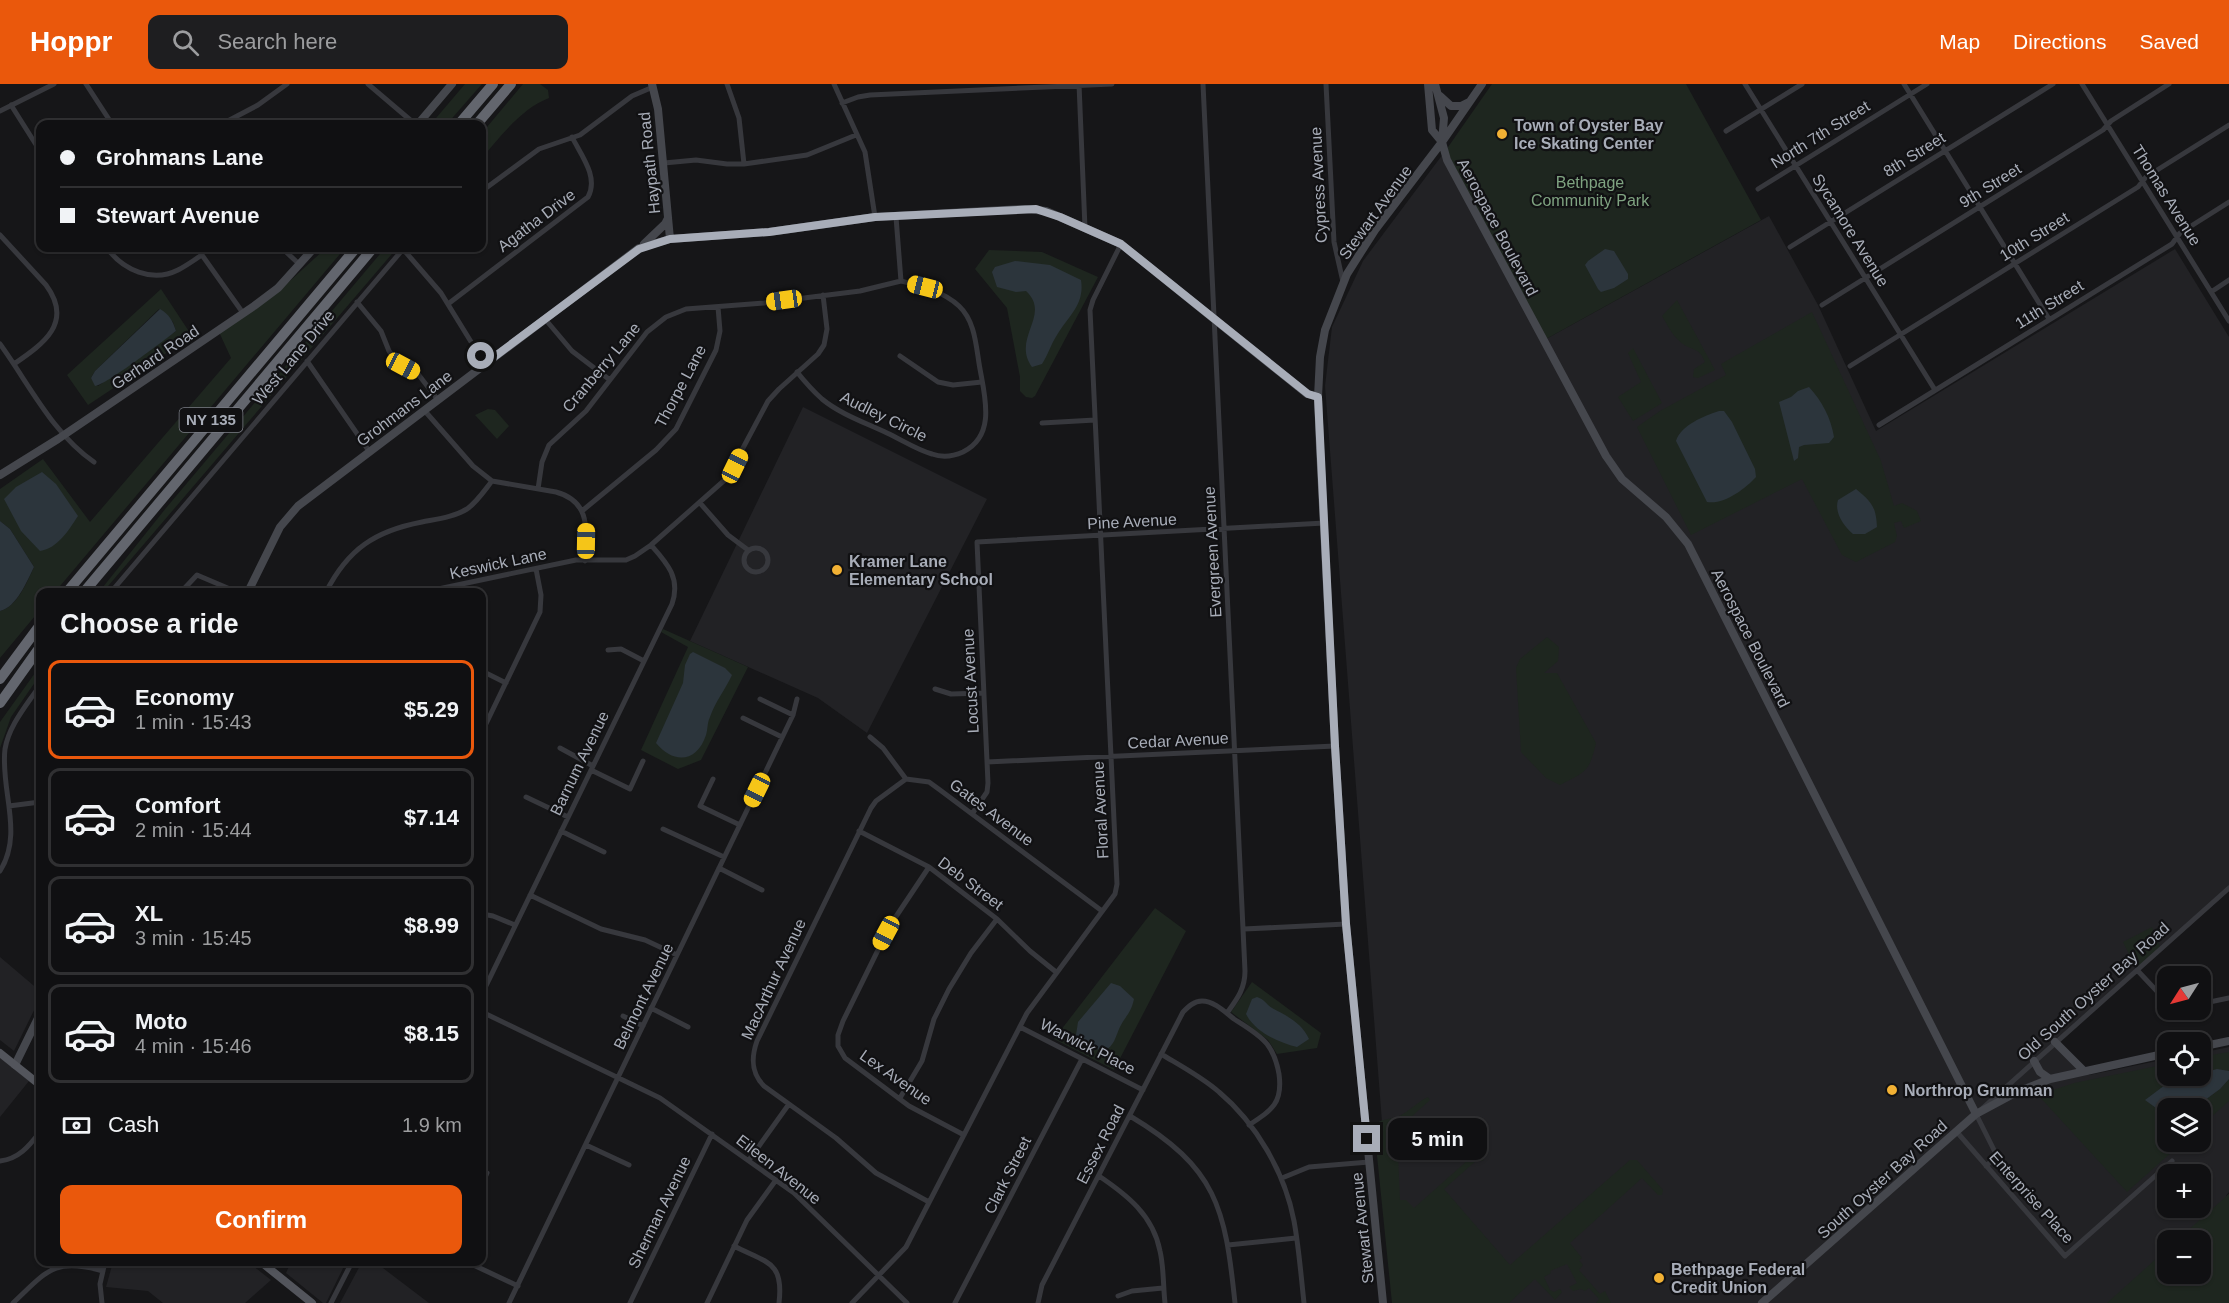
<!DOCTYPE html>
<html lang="en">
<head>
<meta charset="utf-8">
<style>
  :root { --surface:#101012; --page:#1e1e20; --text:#f1f3f6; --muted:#9c9d9f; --line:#303032; --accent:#ea580c }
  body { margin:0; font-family:Helvetica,sans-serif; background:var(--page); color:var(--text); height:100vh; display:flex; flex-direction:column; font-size:22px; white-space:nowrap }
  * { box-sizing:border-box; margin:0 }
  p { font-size:20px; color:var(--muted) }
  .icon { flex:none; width:33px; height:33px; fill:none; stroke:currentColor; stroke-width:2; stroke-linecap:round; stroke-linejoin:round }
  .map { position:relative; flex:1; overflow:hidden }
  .side { position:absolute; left:36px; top:504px; width:450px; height:678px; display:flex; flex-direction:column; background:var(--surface); border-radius:12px; box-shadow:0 2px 4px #0004,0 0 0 2px var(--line) }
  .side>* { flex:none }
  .top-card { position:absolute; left:36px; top:36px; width:450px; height:132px; border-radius:12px; box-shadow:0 2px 4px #0004,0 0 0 2px var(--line); display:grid; align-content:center; height:132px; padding:0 24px; background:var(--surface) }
  .needle { width:39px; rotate:234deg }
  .buttons { position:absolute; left:2157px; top:882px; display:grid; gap:12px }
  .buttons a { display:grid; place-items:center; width:54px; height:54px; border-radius:12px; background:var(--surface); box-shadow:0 2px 4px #0004,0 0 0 2px var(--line); font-size:30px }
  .end { position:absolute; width:27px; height:27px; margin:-14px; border:8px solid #a8adb8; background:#111; box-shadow:0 0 0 3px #111 }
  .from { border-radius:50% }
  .bubble { position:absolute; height:42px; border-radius:12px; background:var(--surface); box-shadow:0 2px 4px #0004,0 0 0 2px var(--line); font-size:20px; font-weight:700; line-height:42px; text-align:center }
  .car { position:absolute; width:18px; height:36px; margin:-18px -9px; border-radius:8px; box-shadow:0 0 4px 2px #0007; background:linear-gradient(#f5c518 24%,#345 0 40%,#f5c518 0 76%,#345 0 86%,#f5c518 0) }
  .top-card b { display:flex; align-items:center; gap:21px; height:57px; font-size:22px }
  .top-card b+b { border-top:2px solid var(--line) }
  .top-card i { width:15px; height:15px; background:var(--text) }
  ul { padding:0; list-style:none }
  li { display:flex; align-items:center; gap:18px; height:99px; margin:0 12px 9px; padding:0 12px; border:3px solid var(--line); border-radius:12px }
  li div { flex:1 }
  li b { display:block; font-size:22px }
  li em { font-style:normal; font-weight:700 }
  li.on { border-color:var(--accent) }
  li>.icon { width:54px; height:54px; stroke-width:1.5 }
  h2 { padding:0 24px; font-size:27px; line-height:72px }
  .pay { display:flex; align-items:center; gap:15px; height:66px; padding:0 24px; font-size:22px }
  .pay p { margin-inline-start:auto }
  .action { display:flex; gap:12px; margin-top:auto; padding:12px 24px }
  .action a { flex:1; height:69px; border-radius:12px; background:var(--accent); color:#fff; font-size:24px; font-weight:700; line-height:69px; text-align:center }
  header { display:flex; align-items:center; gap:36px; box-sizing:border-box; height:84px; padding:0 30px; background:var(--accent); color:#fff }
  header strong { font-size:28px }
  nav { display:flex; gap:33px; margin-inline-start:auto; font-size:21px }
  .search { width:420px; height:54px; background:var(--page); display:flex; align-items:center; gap:15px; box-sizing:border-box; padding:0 21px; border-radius:12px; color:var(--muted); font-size:22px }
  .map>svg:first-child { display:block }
  .built { fill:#222225; fill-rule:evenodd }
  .green { fill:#1e261f; fill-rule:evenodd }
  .water { fill:#2c353c }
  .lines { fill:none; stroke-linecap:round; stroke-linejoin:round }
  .street { stroke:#37383d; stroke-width:5 }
  .secondary { stroke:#45474d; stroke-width:8 }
  .primary { stroke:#53555c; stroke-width:8 }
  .highway { stroke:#63666e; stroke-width:10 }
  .route { stroke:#a8adb8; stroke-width:8 }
  .poi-dot { fill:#f2b134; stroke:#111113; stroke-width:2 }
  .labels { text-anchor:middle; stroke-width:4.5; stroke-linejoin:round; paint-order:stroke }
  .shield { fill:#111113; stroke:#7b7e86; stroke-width:1.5 }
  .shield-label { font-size:15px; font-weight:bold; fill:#a8adb8 }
  .poi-label { font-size:16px; font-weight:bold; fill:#a8adb8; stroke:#111113; text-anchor:start }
  .street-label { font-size:16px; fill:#a8adb8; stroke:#111113 }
  .park-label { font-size:16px; fill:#7fa381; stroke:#111113 }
</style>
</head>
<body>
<header>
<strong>Hoppr</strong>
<div class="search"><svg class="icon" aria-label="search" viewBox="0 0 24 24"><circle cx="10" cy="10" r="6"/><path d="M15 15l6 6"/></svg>Search here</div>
<nav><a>Map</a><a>Directions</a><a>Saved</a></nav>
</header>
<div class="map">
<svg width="2229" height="1219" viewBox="0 0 2229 1219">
  <rect width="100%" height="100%" fill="#161618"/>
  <path class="built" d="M1446,66L1546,255L1769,132L1818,221L1876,347L2175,165L2229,253V807L2060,957L2089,991L2167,975L2168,992H2200L2201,969L2229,963V1108L2226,1112L2229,1110V1219H1396L1325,302L1332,243L1363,177ZM2168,1024H2200V1058H2168ZM2168,1090H2200V1124H2168ZM2168,1156H2200V1190H2168Z
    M803,323L987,415L867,649L818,614L690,557Z
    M0,873L40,907V914L14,967L0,956Z
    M0,973L29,997L0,1033Z
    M113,1178H248L271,1196L245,1219H163L148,1207L106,1203Z
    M291,1178H346L326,1219H323L286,1189Z
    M362,1178H375L429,1219H340Z"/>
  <path class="green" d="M465,0H482L447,40H431Z
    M523,0H540L548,6L549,14C522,24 500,53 482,74V49Z
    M1492,0H1686L1761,136L1546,255L1446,66Z
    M326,164H345L55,508H40V526L0,574V527C17,523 27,498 34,483L10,445L0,437V405L43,375L90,438L231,274L219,248L280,206Z
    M385,164H397L103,508H99L166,424Z
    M989,166L1042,168L1098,193L1035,312L1032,314L1026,313L1020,307V293L1007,224L975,185Z
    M161,205L192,252L88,321L67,291ZM159,225L173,238L176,247L98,302L91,294L95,287Z
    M1677,216L1715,286L1698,294L1693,293L1694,285L1705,278C1699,263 1693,267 1683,260C1673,253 1668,242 1662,232Z
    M1812,228L1881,377L1894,422L1902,419L1917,427L1921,437L1904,444L1901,437L1894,439L1897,452L1895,458L1856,478L1842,471L1802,395L1691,451L1637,343L1660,327L1726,291L1721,280Z
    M1633,264L1662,319L1633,337L1618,313L1641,298L1628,269Z
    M488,325L495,326L509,342L497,355L475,331Z
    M663,545L748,583L701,676L678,685L641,666L688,563L661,548Z
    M1547,553L1559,563L1558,577L1544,589H1557L1596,659C1589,688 1587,687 1560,701L1546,694L1521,668L1516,584L1520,575Z
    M40,582V591L11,633L0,664V638Z
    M1155,824L1186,847L1114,986L1054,955Z
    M2152,843L2161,865L2137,886L2123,858Z
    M1252,898L1321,949L1317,964L1277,970L1268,956L1231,928Z
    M2229,968V987L2217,985L2201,990L2200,973Z
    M2167,980L2168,992H2195L2169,998L2146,1016L2167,1032L2168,1058H2183L2127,1108L2038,1011L2074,999Z
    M2229,995V1017L2201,1042L2200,1024H2194L2220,1005Z
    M1428,1013L1430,1016L1401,1042L1404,1047L1397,1049L1400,1116H1406L1414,1124L1477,1068L1475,1064L1484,1076L1481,1077L1478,1075L1444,1105L1510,1181L1630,1076H1637L1663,1106L1662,1111H1658L1642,1094L1570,1159L1582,1174L1579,1176L1583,1181L1579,1186L1600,1210L1605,1207L1611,1219H1596L1599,1215L1589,1204L1585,1207L1581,1205L1573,1207L1569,1203L1577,1199L1567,1180L1550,1187L1551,1189L1544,1193L1550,1206L1554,1208L1560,1205L1562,1208L1555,1216L1535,1195L1509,1219H1392L1374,1042C1380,1034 1389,1036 1397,1033C1409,1028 1417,1018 1428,1013Z
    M2229,1110V1219H2107L2167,1165L2168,1190H2200V1156H2177Z"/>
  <path class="water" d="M1605,165L1614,167L1628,190V195L1614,204L1601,208L1598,205L1585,181L1588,177Z
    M1015,177L1050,181L1081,196C1085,221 1068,232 1057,251C1051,260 1048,271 1042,280L1032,283C1011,254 1052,231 1026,207L1016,208L997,203L992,188L995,183Z
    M160,225C169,230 173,237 176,247C163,257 106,301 95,302L91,294L95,287Z
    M1809,303C1822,317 1831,334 1834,353L1829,359L1804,361L1799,363L1798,374L1794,377L1779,318L1791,313L1798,307Z
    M1719,327H1724L1732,338L1755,385L1756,393C1745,405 1724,421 1707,418L1676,357C1681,341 1704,332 1719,327Z
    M42,388L56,400L78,432C68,447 58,464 40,467L21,447L4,415L16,403Z
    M1856,405C1872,418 1876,423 1877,443L1865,450H1853C1844,442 1834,429 1838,416Z
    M0,437L10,445L34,483C27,497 17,523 0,527Z
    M693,568L725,584L732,591C725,606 715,618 710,633C707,639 708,645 706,651C697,679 673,680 656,659L683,599L685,581L690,570Z
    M1111,899L1120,902L1134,915C1131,929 1127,930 1121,941C1115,952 1116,961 1103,968L1078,955L1076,951L1078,938Z
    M1257,913C1264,915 1266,920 1272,924C1287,932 1302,939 1309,955L1297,963C1278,958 1255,948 1246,930L1252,915Z
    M2217,985L2229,987V995L2220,1005L2194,1024H2168L2167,1032L2145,1016L2169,998Z"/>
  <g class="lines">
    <path class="street" d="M86,0L112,40
      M368,0L415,40
      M727,0L739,34L744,80
      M834,0L865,68L875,133
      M1079,0L1085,144
      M1203,0L1245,887C1245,905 1237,915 1227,929
      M1326,0L1334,158L1343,198
      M1745,0L1935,306
      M1904,0L2049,235
      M2082,0L2229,237
      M842,19L858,13L870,11L1112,0
      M11,21L40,67
      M0,27L54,0
      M222,40L258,21L287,0
      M1726,47L1802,0
      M664,79L696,76L727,80H744L807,71L856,51
      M1758,105L1927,0
      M482,107L539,65L580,51L632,12L653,3
      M896,133L901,197
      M0,151L46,201C74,239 43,260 14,280
      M1790,163L2053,0
      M107,164C123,186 152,199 178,186C186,182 194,176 202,171
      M197,164L243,229
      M282,164L300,181
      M403,165L441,209L473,261L486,279
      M2211,208L2229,196
      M357,218L381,247L389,267L395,276L418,290L438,316
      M448,220L588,113C599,93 581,71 572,53
      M1822,221L2103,46L2111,37L2169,0
      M545,235L572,267L610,296
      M0,260C29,300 53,350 94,378
      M900,272L938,298L953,301L982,298
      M307,277L369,367
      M1850,282L2138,103L2146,93L2229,41
      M797,288C805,298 813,307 822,315C840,330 866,339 887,349C902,356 917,366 932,370C943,374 954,372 963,368C996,352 985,313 980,285C976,264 976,238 959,222C943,207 921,202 901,197
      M424,326L473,382L492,397L556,408C592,418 586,447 585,477
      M1042,339L1095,336
      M1879,341L2172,160L2180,149L2229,118
      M538,405L542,378L549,361L586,327L647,248L666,233L686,225L764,219L860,207L901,197
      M700,419L728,451L748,466
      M582,427L656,366L676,345L716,266L720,247L718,223
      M744 476a12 12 0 1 1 24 0a12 12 0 1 1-24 0Z
      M111,508L404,164
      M181,508L197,491L237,508
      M326,508C348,465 375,447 422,438C437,435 454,433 467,425C477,418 484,407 492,397
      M424,508L576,476H626L635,472L651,461L727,394L768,317L779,305L818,270L824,261L827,245L823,211
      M608,566L621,565L644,577
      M482,587L506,599
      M935,605L951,610L984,609
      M760,615L793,631
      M743,634L782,653
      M482,648L540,528L541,511L536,485
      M870,653L883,664L906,695L929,698L940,706L1102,827
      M560,664L593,682
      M987,678L1335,662
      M591,686L630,705L643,677
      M713,695L700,722L740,741
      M906,695L876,717L871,724L757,957C751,974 751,989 764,1002L836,1054L876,1089L929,1118
      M526,713L568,733
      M9,722L40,718
      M972,730L987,708L988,699L977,458L1324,439
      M663,745L724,773
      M561,747L604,768
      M859,747L929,783L997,835L1030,867L1056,888
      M929,783L893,837L880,862L843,937L838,951V962L845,974L909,1022L964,1051
      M719,784L762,806
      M0,787C24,749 0,706 5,665C9,641 27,621 40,601
      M530,811L601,845L645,856L677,871
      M482,830L493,832L515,841
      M1244,845L1346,840
      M2137,886L2168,919
      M482,910L672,520C681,494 667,479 651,461
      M2200,920L2229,914
      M651,924L688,943
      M482,928L660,1014L794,1109L907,1219
      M623,932L643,942
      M1020,943L1143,1006
      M1161,970C1181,982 1202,993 1219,1008C1256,1039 1285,1089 1294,1137C1299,1164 1301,1192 1304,1219
      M900,1014L922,977L934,935L949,905L971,869L997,835
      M1130,1032C1217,1084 1225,1123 1235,1219
      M1956,1047L2065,1172L2172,1077
      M586,1061L629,1081
      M749,1076L789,1020
      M0,1077C19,1075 29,1062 40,1048
      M1986,1082L1997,1072L1976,1030L2229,804
      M1099,1092C1127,1111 1153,1131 1160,1167C1164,1184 1163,1202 1165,1219
      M1282,1094L1309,1083L1369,1078
      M482,1100L487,1089
      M1228,1161L1296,1154
      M734,1162C767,1179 784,1177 779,1219
      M467,1178L518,1202
      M1118,1212L1132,1207L1163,1204
      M13,1219C47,1187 54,1173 103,1187
      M102,1219L100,1200L105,1178
      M331,1219L352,1178
      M509,1219L793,631L797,615
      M630,1219L712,1050
      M707,1219L747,1136L776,1096
      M852,1219L906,1163L1027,929L1115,810L1117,800L1090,226L1093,216L1121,160
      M955,1219L1082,975
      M1038,1219L1042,1201L1183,928C1188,923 1194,917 1202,917C1214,917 1225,928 1234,935C1245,942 1259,950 1267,960C1274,969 1277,979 1279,990C1283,1019 1272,1026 1249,1041"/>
    <path class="secondary" d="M652,0L658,25L670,155
      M1428,0L1432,46L1442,58
      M1435,0L1444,34L1442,58L1447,76L1606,372L1622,395L1666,433L1688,460L1976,1030
      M1440,12L1451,22H1461L1469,18
      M418,40L452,0
      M644,160L665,140L668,134
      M0,391L58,355L254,222L278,204L314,164
      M248,508L280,443L298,422L639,164L670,155L769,148L875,133L1025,125L1046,127L1060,133L1121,160L1307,310L1318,313
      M2055,958L2084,987
      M2200,963L2229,957
      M2034,977L2040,988L2050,995
      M15,981L40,930
      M1383,1219L1346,840L1335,662L1320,364L1318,313L1320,273L1325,246L1347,190L1375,146L1442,58L1482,0
      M1762,1219L1976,1030L2017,1008L2050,995L2168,969"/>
    <path class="primary" d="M0,969L40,1001
      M261,1178L312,1219"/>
    <path class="highway" d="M459,40L493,0
      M477,40L511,0
      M67,508L356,164
      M84,508L373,164
      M0,595L40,541
      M0,619L40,563"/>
  </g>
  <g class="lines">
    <path class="route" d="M481,272L486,279L639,165L670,155L769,148L875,133L1036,125L1060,133L1121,160L1308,310L1318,313L1335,662L1346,840L1367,1055"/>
  </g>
  <g class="poi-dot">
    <circle cx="1502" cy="50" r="6"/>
    <circle cx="837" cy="486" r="6"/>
    <circle cx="1892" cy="1006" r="6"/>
    <circle cx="1659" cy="1194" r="6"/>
  </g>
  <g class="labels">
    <rect class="shield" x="179.5" y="324" width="63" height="24" rx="4.5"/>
    <g class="shield-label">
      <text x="211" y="341">NY 135</text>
    </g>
    <g class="poi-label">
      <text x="1514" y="47">Town of Oyster Bay<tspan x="1514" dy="18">Ice Skating Center</tspan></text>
      <text x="849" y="483">Kramer Lane<tspan x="849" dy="18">Elementary School</tspan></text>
      <text x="1904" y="1012">Northrop Grumman</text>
      <text x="1671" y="1191">Bethpage Federal<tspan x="1671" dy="18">Credit Union</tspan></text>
    </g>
    <g class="street-label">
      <text transform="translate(1820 50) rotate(-32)" y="6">North 7th Street</text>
      <text transform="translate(1914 70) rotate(-32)" y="6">8th Street</text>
      <text transform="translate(649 79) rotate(-96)" y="6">Haypath Road</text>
      <text transform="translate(1318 101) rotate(-93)" y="6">Cypress Avenue</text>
      <text transform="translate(1990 101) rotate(-32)" y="6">9th Street</text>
      <text transform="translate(2167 111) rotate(58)" y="6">Thomas Avenue</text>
      <text transform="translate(1375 128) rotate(-54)" y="6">Stewart Avenue</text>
      <text transform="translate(536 136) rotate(-37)" y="6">Agatha Drive</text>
      <text transform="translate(1498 143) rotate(62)" y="6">Aerospace Boulevard</text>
      <text transform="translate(1851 146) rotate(58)" y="6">Sycamore Avenue</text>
      <text transform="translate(2034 152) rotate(-32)" y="6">10th Street</text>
      <text transform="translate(2049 220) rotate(-32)" y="6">11th Street</text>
      <text transform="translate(155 273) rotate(-34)" y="6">Gerhard Road</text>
      <text transform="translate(293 273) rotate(-50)" y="6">West Lane Drive</text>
      <text transform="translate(601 283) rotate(-50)" y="6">Cranberry Lane</text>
      <text transform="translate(680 302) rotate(-62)" y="6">Thorpe Lane</text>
      <text transform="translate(404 324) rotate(-37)" y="6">Grohmans Lane</text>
      <text transform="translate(884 332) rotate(26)" y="6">Audley Circle</text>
      <text transform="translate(1132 437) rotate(-3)" y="6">Pine Avenue</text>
      <text transform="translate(1212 468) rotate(-93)" y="6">Evergreen Avenue</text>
      <text transform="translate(498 479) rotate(-12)" y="6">Keswick Lane</text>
      <text transform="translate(1751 554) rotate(63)" y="6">Aerospace Boulevard</text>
      <text transform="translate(970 597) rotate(-93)" y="6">Locust Avenue</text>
      <text transform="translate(1178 656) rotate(-3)" y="6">Cedar Avenue</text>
      <text transform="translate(579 679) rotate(-64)" y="6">Barnum Avenue</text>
      <text transform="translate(1100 726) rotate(-93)" y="6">Floral Avenue</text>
      <text transform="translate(992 728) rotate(37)" y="6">Gates Avenue</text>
      <text transform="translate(971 799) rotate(37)" y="6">Deb Street</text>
      <text transform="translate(773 895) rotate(-65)" y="6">MacArthur Avenue</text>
      <text transform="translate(2093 907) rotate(-42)" y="6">Old South Oyster Bay Road</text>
      <text transform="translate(643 912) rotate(-64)" y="6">Belmont Avenue</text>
      <text transform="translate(1088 962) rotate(27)" y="6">Warwick Place</text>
      <text transform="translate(896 993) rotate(35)" y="6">Lex Avenue</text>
      <text transform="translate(1100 1060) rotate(-63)" y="6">Essex Road</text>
      <text transform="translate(779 1085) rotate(38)" y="6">Eileen Avenue</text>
      <text transform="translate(1007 1091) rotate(-63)" y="6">Clark Street</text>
      <text transform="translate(1882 1095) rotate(-42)" y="6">South Oyster Bay Road</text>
      <text transform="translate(2032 1113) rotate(48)" y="6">Enterprise Place</text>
      <text transform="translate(659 1128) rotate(-64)" y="6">Sherman Avenue</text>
      <text transform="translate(1362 1144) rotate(-96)" y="6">Stewart Avenue</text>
    </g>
    <g class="park-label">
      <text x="1590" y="104">Bethpage<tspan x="1590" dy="18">Community Park</tspan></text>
    </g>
  </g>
</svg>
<div class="buttons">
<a><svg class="needle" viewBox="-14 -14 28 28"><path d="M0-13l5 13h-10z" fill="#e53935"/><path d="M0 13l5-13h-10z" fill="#9c9d9f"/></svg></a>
<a><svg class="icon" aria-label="locate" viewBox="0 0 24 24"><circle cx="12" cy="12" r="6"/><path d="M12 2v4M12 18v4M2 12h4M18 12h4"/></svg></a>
<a><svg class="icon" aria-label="layers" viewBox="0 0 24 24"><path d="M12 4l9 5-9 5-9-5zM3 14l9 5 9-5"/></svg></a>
<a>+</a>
<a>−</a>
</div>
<i class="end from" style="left:481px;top:272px"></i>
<i class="end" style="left:1367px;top:1055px"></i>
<div class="bubble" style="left:1388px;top:1034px;width:99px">5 min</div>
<i class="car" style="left:925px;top:203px;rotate:284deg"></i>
<i class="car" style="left:784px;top:216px;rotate:262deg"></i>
<i class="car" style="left:403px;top:282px;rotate:118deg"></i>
<i class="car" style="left:735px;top:382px;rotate:26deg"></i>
<i class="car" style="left:586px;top:457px;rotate:1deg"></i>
<i class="car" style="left:757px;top:706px;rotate:206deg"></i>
<i class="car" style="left:886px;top:849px;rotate:208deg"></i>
<div class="top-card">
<b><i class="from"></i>Grohmans Lane</b>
<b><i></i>Stewart Avenue</b>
</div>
<section class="side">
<h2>Choose a ride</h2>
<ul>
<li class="on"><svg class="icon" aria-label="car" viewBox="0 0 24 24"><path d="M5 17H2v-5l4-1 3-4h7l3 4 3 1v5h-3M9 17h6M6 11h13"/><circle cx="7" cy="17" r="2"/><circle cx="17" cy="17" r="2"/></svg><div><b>Economy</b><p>1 min · 15:43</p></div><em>$5.29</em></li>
<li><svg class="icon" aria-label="car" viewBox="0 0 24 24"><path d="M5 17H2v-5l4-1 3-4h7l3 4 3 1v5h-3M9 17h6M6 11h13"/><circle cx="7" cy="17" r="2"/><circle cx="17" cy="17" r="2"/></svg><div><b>Comfort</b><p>2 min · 15:44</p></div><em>$7.14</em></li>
<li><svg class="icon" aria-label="car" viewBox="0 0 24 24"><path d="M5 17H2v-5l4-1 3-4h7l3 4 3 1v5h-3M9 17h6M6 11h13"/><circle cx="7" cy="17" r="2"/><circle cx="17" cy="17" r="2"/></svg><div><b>XL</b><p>3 min · 15:45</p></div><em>$8.99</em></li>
<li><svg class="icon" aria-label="car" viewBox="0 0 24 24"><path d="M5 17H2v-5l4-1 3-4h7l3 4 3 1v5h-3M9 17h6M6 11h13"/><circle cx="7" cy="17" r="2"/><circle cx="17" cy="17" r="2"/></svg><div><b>Moto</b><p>4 min · 15:46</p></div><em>$8.15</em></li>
</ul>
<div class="pay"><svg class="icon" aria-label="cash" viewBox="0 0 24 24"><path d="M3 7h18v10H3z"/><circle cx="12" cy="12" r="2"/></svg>Cash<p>1.9 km</p></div>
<div class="action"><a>Confirm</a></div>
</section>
</div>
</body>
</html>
